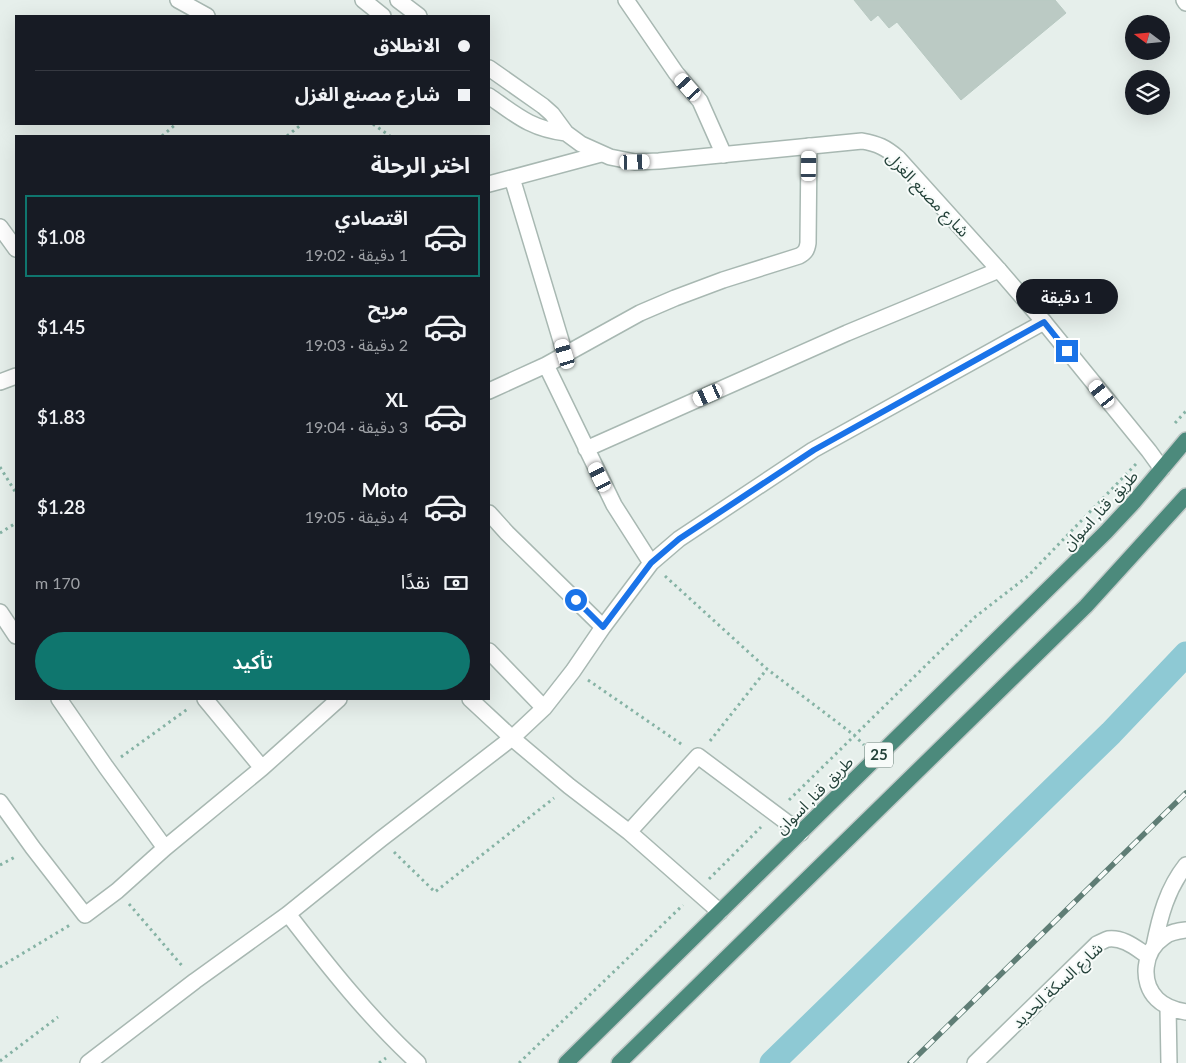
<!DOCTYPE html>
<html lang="ar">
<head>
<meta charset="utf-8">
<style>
  :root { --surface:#171b24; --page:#20242c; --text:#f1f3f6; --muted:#9ea1a6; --line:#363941; --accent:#0f766e }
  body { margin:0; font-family:Lato,"Noto Sans Arabic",sans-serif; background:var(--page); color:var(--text); direction:rtl; height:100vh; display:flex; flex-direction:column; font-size:19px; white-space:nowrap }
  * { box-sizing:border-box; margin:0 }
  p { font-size:16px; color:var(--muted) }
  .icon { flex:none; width:28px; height:28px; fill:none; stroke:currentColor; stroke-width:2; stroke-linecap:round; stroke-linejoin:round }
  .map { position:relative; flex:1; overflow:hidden; direction:ltr }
  .panel { position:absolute; left:15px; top:135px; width:475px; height:565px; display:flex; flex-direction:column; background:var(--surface); border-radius:0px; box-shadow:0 5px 20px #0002; direction:rtl }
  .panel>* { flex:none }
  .top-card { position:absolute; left:15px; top:15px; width:475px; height:110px; border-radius:0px; box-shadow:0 5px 20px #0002; direction:rtl; display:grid; align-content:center; height:110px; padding:0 20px; background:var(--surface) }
  .needle { width:32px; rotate:286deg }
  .buttons { position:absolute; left:1125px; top:15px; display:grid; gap:10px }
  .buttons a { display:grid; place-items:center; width:45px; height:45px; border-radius:50%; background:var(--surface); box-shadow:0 5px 20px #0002; font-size:25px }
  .end { position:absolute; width:22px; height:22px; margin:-11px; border:6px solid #1a73e8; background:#fff; box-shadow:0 0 0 2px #fff }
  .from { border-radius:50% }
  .bubble { position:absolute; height:35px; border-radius:18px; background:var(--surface); box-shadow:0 5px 20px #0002; font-size:16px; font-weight:600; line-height:35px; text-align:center; direction:rtl }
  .car { position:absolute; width:15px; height:30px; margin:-15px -8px; border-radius:6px; box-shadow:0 0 4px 1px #0007; background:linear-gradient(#fff 24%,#345 0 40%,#fff 0 76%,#345 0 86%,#fff 0) }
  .top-card b { display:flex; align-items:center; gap:18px; height:48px; font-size:19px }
  .top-card b+b { border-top:1px solid var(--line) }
  .top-card i { width:12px; height:12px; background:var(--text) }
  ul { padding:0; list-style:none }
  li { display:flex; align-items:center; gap:15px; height:82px; margin:0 10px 8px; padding:0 10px; border:2px solid transparent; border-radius:0px }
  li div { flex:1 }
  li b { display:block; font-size:19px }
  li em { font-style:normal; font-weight:600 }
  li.current { border-color:var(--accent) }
  li>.icon { width:45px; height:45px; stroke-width:1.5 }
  h2 { padding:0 20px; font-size:22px; line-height:60px }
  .pay { display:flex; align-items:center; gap:12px; height:55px; padding:0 20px; font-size:19px }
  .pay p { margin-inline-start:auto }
  .cta { display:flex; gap:10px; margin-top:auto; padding:10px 20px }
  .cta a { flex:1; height:58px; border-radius:30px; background:var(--accent); color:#fff; font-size:20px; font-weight:600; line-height:58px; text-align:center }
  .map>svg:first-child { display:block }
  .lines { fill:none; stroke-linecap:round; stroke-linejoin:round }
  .canal { stroke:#8ec9d4; stroke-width:25 }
  .building { fill:#bbcac4; stroke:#b8c9c2 }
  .minor-casing { stroke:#a8b8b2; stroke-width:18 }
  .tertiary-casing { stroke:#a8b8b2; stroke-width:18 }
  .trunk-casing { stroke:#c2cac8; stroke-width:18 }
  .path { stroke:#86b3a5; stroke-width:3; stroke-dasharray:2.5 4; stroke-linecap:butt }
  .minor { stroke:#fff; stroke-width:15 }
  .tertiary { stroke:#fff; stroke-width:15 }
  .trunk { stroke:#4c8a7c; stroke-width:15 }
  .rail-casing { stroke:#5f7d75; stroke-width:5.5 }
  .rail { stroke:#f7fbf9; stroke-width:4; stroke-dasharray:11; stroke-linecap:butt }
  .route { stroke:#1a73e8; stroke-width:6 }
  .labels { text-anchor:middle; stroke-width:4; stroke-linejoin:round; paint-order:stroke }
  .shield { fill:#f7fbf9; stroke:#637a73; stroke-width:1 }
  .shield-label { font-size:15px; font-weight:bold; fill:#24423a }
  .street-label { font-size:16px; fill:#24423a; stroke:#f7fbf9 }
</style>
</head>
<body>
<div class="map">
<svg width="1186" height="1063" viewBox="0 0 1186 1063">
  <rect width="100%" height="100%" fill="#e6efeb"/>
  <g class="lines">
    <path class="canal" d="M772,1063L1111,733L1186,654"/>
  </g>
  <path class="building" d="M854,0H1055L1066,13L961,100L897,22L889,28L878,15L871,21Z"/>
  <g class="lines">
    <g class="minor-casing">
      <path id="minor" d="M178,0L207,16
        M626,0L676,73L700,101L724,155
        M512,178L565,354
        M489,184L601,154
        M0,227L16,249
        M546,365L614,505L651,563
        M0,382L16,376
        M489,391L546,365L640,313L675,298L723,280L799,256C805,253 807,250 808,243L809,146
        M586,449L847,333L999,270
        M489,513L507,533L603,627
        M0,612L16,636
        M489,651L544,708
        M59,699L106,767L165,848
        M205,699L262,768
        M470,699L512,738L569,786L629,832L720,912
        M0,802L33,848L85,915L117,891L165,848L262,768L339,699
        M629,832L698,756L801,833
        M288,914C328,966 369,1018 418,1063
        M88,1063L195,981L288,914L381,839L512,738L544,708L573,671L603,627L651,563L679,539L813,450L1044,322"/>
    </g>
    <g class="tertiary-casing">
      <path id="tertiary" d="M363,0L383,16
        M398,0L419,16
        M1184,0L1186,3
        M489,68L543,106L552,114L566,133L581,144L610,157L635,162L659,161L862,141C878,144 885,147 898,158L999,270L1044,322L1149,451L1162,469
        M489,96C516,115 531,129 566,133
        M1186,930C1178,931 1170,932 1164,937C1143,951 1140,982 1157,999C1165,1007 1175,1010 1186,1012
        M1154,946C1160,916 1167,889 1186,865
        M1168,1007L1169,1063
        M975,1063L1097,944C1101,942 1105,940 1108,939C1124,937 1137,949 1148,956"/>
    </g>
    <g class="trunk-casing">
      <path id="trunk" d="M566,1063L1106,532L1134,502L1186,440
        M619,1063L1086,606L1186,496"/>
    </g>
    <path class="path" d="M373,124L390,136
      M162,136L176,124
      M287,136L302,124
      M1175,423L1186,411
      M0,467L16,493
      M0,533L16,523
      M665,576L767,669L854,735L864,745
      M588,680L684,746
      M710,741L767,669
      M121,757L189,708
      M789,800L975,617L1028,576L1136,464
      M394,852L435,892L554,798
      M0,865L17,856
      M709,879L761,827
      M129,904L184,968
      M0,967L70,925
      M0,1061L58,1017
      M379,1063L386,1058
      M519,1063L683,905"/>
    <use href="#minor" class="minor"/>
    <use href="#tertiary" class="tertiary"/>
    <use href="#trunk" class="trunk"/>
    <g class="rail-casing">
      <path id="rail" d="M910,1063L1186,793"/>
    </g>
    <use href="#rail" class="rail"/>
  </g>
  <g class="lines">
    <path class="route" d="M576,600L603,627L651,563L679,539L814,450L1044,322L1067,351"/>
  </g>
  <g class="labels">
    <rect class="shield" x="865" y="742.5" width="28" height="25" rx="4"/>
    <g class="shield-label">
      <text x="879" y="760">25</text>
    </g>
    <g class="street-label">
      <text transform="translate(928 194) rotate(46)" y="6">شارع مصنع الغزل</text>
      <text transform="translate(1100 510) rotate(-47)" y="6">طريق قنا, اسوان</text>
      <text transform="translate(814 795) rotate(-45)" y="6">طريق قنا, اسوان</text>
      <text transform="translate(1057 985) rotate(-43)" y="6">شارع السكة الحديد</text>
    </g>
  </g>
</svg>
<div class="buttons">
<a><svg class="needle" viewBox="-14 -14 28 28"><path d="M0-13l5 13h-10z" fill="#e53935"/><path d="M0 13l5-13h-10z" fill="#9ea1a6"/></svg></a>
<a><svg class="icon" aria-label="layers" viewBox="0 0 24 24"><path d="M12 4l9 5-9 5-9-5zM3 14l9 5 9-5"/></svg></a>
</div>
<i class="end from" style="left:576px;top:600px"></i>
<i class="end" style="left:1067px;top:351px"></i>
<div class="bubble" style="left:1016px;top:279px;width:102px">1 دقيقة</div>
<i class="car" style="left:688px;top:87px;rotate:318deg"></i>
<i class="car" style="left:635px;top:162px;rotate:88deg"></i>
<i class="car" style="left:809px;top:166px;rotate:1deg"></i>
<i class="car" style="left:565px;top:354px;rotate:343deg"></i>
<i class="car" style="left:1102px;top:394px;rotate:321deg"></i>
<i class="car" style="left:708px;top:395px;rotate:246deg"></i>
<i class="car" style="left:600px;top:477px;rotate:334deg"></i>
<div class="top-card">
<b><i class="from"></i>الانطلاق</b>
<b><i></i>شارع مصنع الغزل</b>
</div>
<section class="panel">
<h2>اختر الرحلة</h2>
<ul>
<li class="current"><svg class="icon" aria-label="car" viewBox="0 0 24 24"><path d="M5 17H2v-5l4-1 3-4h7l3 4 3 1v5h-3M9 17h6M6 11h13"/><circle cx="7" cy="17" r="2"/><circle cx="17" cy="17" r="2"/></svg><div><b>اقتصادي</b><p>1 دقيقة · 19:02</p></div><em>$1.08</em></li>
<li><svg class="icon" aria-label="car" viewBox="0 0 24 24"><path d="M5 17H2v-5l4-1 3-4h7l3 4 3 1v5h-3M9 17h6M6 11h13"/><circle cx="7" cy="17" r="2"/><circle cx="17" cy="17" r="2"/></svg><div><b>مريح</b><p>2 دقيقة · 19:03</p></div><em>$1.45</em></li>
<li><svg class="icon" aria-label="car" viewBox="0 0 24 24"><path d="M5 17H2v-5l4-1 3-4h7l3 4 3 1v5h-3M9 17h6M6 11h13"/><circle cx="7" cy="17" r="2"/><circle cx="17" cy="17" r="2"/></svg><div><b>XL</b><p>3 دقيقة · 19:04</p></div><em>$1.83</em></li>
<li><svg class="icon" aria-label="car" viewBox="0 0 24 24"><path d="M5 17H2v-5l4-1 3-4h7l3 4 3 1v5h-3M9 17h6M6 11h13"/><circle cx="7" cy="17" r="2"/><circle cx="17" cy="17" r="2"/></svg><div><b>Moto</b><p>4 دقيقة · 19:05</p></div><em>$1.28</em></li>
</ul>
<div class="pay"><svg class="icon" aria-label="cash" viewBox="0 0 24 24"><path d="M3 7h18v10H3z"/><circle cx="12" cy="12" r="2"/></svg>نقدًا<p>170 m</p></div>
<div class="cta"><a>تأكيد</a></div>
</section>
</div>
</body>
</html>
